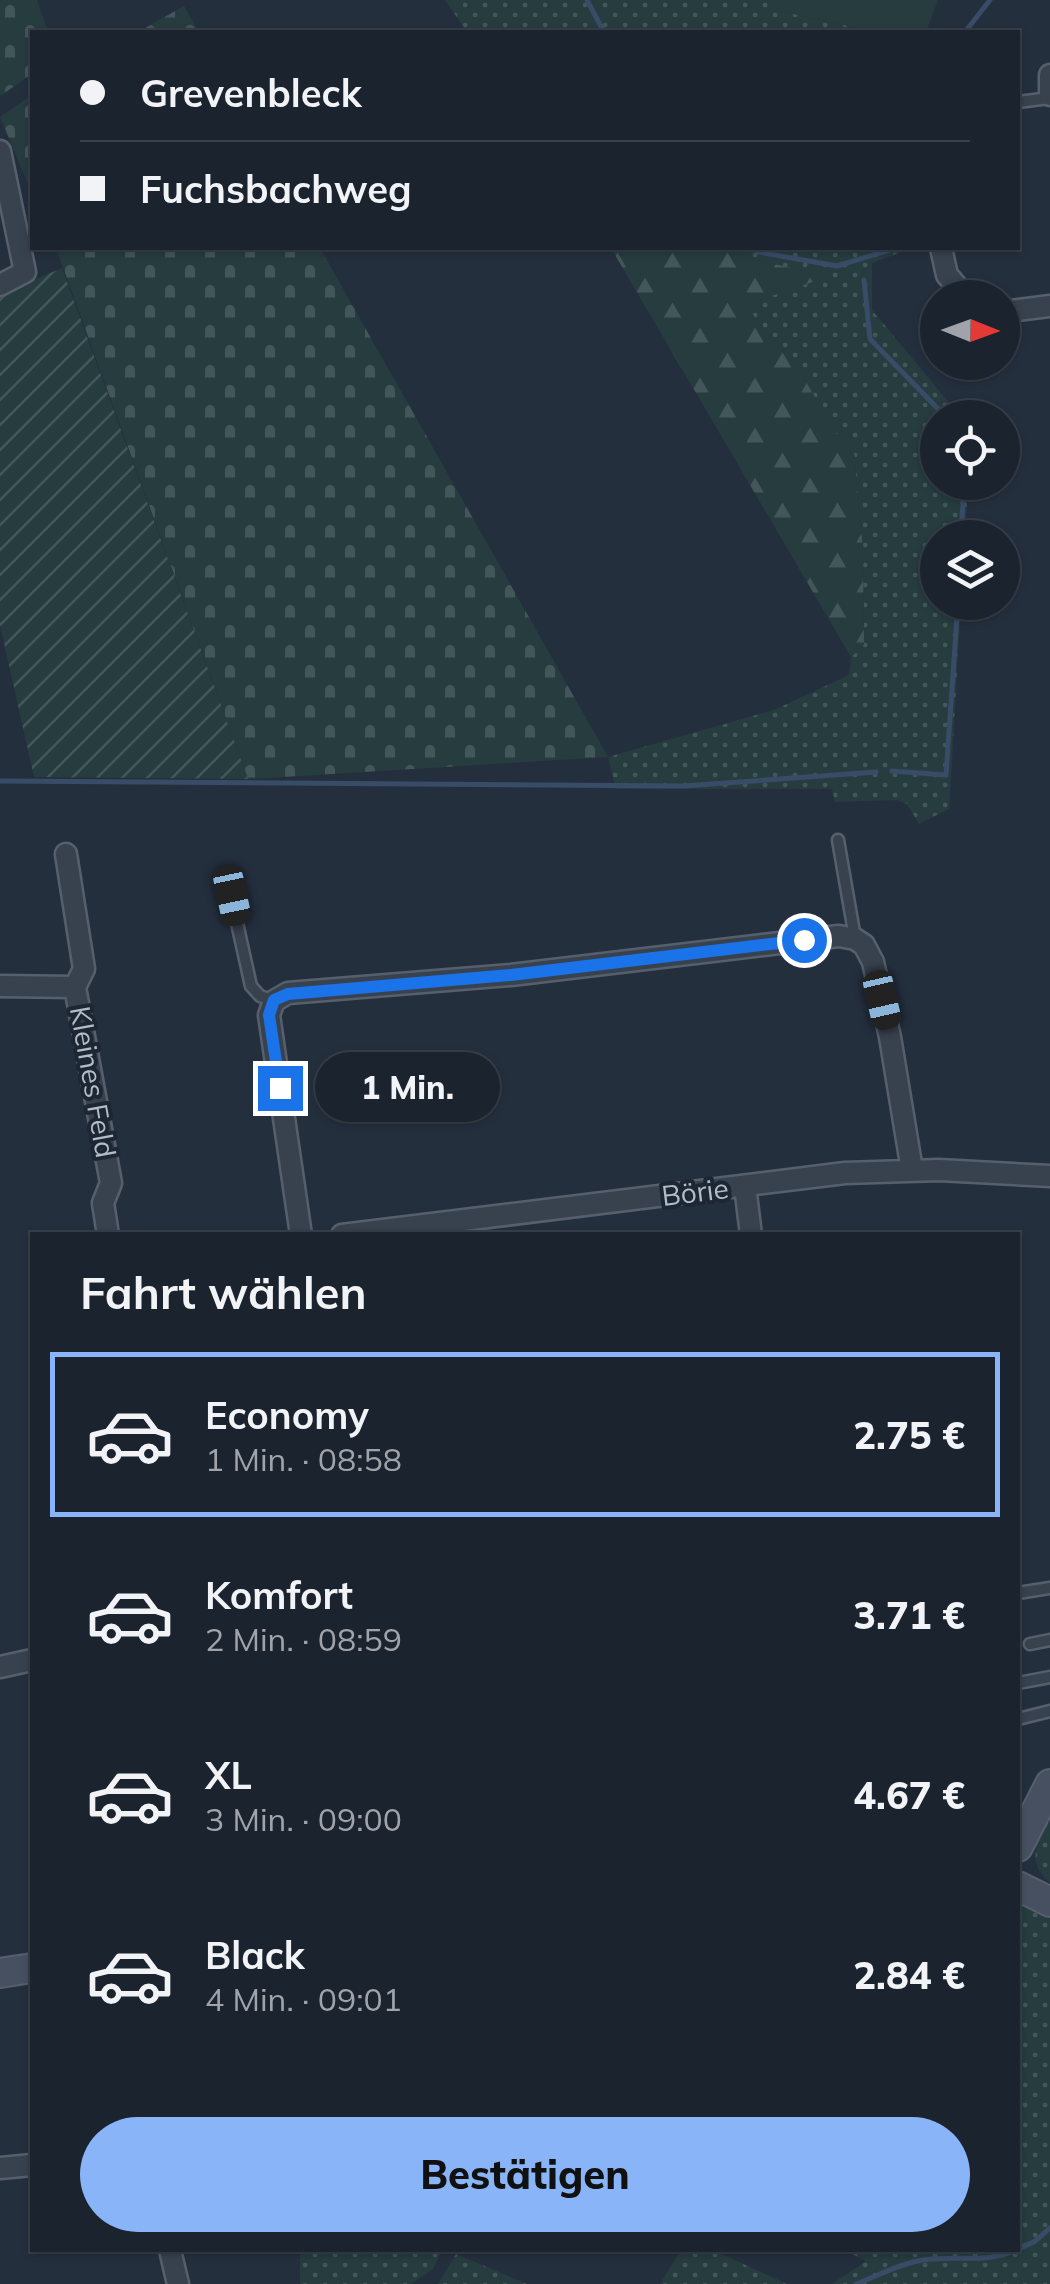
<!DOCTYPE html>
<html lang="de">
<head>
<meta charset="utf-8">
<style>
  :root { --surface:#1b232e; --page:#282f3a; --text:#f1f3f6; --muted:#a0a4aa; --line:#39404a; --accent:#8ab4f8 }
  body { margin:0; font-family:Mulish,sans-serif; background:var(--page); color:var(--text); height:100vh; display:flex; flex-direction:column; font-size:38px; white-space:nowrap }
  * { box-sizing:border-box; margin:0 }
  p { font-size:32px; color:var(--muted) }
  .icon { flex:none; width:55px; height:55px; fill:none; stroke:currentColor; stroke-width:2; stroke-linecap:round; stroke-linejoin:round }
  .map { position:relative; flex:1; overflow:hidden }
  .sheet { position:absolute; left:30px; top:1232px; width:990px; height:1020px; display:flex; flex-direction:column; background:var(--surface); border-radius:0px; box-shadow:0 2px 8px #0004,0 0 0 2px var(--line) }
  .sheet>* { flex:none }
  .guide { position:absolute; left:30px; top:30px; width:990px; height:220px; border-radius:0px; box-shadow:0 2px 8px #0004,0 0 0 2px var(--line); display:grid; align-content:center; height:220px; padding:0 50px; background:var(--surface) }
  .needle { width:65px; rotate:91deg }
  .controls { position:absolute; left:920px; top:280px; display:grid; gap:20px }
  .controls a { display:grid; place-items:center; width:100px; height:100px; border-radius:50%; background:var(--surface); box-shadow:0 2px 8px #0004,0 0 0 2px var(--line); font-size:50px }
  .end { position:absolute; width:45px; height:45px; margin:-22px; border:12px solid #1a73e8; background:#fff; box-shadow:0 0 0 5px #fff }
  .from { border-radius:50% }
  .bubble { position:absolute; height:70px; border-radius:35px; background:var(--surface); box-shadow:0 2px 8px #0004,0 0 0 2px var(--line); font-size:32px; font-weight:800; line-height:70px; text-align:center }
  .car { position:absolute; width:30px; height:60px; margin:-30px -15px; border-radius:12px; box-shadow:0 0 8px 2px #0007; background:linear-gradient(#222 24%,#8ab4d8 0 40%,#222 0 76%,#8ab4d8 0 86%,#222 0) }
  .guide b { display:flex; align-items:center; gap:35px; height:95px; font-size:38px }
  .guide b+b { border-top:2px solid var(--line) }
  .guide i { width:25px; height:25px; background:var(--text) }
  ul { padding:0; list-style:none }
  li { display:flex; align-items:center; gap:30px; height:165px; margin:0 20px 15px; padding:0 30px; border:5px solid transparent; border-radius:0px }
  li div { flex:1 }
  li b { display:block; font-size:38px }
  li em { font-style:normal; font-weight:800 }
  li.on { border-color:var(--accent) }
  li>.icon { width:90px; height:90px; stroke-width:1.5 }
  h2 { padding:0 50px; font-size:45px; line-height:120px }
  .primary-button { display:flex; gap:20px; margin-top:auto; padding:20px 50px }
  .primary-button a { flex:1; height:115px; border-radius:60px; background:var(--accent); color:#111; font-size:40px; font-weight:800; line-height:115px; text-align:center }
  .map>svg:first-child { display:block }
  .grass { fill:url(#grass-dots) }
  .forest { fill:url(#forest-firs) }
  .cemetery { fill:url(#cemetery-stones) }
  .garden { fill:url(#garden-furrows) }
  .pitch { fill:#263c3f }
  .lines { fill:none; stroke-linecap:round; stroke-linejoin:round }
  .stream { stroke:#394c67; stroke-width:5 }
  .lane-casing { stroke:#565f6c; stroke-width:15 }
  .street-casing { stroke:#565f6c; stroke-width:25 }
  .secondary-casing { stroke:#565f6c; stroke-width:32 }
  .lane { stroke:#38414e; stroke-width:10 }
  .street { stroke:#38414e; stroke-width:20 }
  .secondary { stroke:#465061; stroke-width:28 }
  .route { stroke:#1a73e8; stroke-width:12 }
  .labels { text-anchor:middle; stroke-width:8; stroke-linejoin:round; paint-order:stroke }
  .street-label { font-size:28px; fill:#b4bcc9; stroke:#1d2633 }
</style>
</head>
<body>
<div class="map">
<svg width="1050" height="2284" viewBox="0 0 1050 2284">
  <defs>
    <pattern id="grass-dots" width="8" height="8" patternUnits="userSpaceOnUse" patternTransform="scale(2.5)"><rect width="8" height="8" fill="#263c3f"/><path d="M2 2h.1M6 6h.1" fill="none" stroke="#435659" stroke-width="1.8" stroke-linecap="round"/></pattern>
    <pattern id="forest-firs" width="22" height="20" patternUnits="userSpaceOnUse" patternTransform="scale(2.5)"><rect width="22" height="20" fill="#263c3f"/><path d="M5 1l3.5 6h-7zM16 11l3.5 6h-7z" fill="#435659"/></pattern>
    <pattern id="cemetery-stones" width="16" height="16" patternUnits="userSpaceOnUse" patternTransform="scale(2.5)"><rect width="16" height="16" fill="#263c3f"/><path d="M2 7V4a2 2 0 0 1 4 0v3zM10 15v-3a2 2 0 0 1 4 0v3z" fill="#435659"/></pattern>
    <pattern id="garden-furrows" width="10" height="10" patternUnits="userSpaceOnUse" patternTransform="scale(2.5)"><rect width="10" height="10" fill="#263c3f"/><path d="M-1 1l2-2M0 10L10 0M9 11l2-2" fill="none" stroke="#435659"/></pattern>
  </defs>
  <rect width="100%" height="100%" fill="#242f3e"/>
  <path class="grass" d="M445,0H769L781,11L876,32H467Z
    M736,248H912L872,263V310L961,417L938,418V482L968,483L965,537L938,538V602L961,603L949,809L919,824L907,804L897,800L835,802L832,789H616L608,757L774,710L849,675L851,657L864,644L863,549L853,442L836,434L801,373L752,314L758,300L828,276L750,259Z
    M1050,1817V1883C1025,1861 1037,1843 1050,1817Z
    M1018,1904L1050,1919V2284H832L866,2261L844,2250H1018Z
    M300,2250H442L433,2269L411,2284H300Z
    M681,2250H713L787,2284H660Z
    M456,2254L527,2284H438Z"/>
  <path class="forest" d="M611,248H736L750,259L831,276L759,300L752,314L801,373L836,434L853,442L863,549L864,644L851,657Z"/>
  <path class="cemetery" d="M0,0H37L48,32H32V74L0,96Z
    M184,6L199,32H138Z
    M32,95V193L0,117Z
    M56,248H320L608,757L248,779Z"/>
  <path class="garden" d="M62,268L248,779L34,777L0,625V294Z"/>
  <path class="pitch" d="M769,0H938L926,32H876L781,11Z"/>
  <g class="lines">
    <path class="stream" d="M587,0L604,32
      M965,32L990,0
      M753,248L758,252L837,266L896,248
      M864,280L870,339L947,418
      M961,538L964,482
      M892,771L946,775L958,602
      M0,781L684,786L876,772
      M1018,2249L1034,2242L1050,2228
      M856,2284C877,2276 901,2263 923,2260C954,2255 987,2264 1016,2250"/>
    <g class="lane-casing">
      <path id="lane" d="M1018,102L1050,98
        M838,840L855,938
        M231,896L251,986L260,996L274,1001
        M1018,1593L1050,1588
        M1030,1644L1050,1640
        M1018,1683L1050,1677
        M1018,1719L1050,1711"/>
    </g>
    <g class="street-casing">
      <path id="street" d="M1050,75V95
        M0,151L25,272L0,285
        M941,248L947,275L967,298
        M1002,312L1050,306
        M66,854L84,969L75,987
        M0,986L75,987L111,1183L103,1203L108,1235
        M745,1186L751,1235
        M301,1235L269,1015L274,1001L288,993L511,975L839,936L855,939L864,945L873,962L890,1037L912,1170
        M342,1235L845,1173L939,1170L1050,1176
        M0,1667L32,1660
        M0,2168L32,2165
        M170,2250L178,2284"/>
    </g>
    <g class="secondary-casing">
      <path id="secondary" d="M1018,1847L1050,1784
        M1018,1886L1050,1902
        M0,1973L32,1968"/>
    </g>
    <use href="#lane" class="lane"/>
    <use href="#street" class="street"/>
    <use href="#secondary" class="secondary"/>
  </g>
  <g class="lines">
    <path class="route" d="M280,1088L269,1015L274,1000L288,994L511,975L804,940"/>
  </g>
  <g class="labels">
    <g class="street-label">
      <text transform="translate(93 1082) rotate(80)" y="10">Kleines Feld</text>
      <text transform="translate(695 1192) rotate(-7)" y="10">Börie</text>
    </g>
  </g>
</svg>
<div class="controls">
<a><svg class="needle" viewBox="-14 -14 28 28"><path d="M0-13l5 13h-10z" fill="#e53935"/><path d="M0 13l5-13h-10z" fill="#a0a4aa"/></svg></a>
<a><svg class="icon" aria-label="locate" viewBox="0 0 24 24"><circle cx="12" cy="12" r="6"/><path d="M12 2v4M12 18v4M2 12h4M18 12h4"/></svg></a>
<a><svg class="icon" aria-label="layers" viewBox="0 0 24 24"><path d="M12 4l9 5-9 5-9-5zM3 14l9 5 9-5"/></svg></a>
</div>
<i class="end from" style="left:804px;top:940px"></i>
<i class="end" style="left:280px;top:1088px"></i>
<div class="bubble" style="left:315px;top:1052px;width:185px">1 Min.</div>
<i class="car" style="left:232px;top:896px;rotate:168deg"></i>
<i class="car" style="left:882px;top:1000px;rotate:167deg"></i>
<div class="guide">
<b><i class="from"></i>Grevenbleck</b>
<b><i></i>Fuchsbachweg</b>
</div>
<section class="sheet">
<h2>Fahrt wählen</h2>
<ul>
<li class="on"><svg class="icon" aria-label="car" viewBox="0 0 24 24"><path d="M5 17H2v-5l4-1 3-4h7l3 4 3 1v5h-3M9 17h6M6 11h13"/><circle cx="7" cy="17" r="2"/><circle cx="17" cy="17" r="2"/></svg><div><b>Economy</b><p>1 Min. · 08:58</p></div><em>2.75 €</em></li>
<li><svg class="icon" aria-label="car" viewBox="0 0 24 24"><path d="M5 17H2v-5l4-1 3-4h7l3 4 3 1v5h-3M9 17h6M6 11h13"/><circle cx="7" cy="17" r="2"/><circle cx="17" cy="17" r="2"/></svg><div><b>Komfort</b><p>2 Min. · 08:59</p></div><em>3.71 €</em></li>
<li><svg class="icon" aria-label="car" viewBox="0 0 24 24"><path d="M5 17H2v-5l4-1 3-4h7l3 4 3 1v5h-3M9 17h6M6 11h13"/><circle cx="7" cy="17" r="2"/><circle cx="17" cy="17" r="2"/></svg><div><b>XL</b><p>3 Min. · 09:00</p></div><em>4.67 €</em></li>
<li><svg class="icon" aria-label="car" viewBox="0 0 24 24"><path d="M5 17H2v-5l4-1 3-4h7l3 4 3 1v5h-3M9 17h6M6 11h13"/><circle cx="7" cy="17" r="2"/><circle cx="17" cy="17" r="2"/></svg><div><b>Black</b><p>4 Min. · 09:01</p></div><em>2.84 €</em></li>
</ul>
<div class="primary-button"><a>Bestätigen</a></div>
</section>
</div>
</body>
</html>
